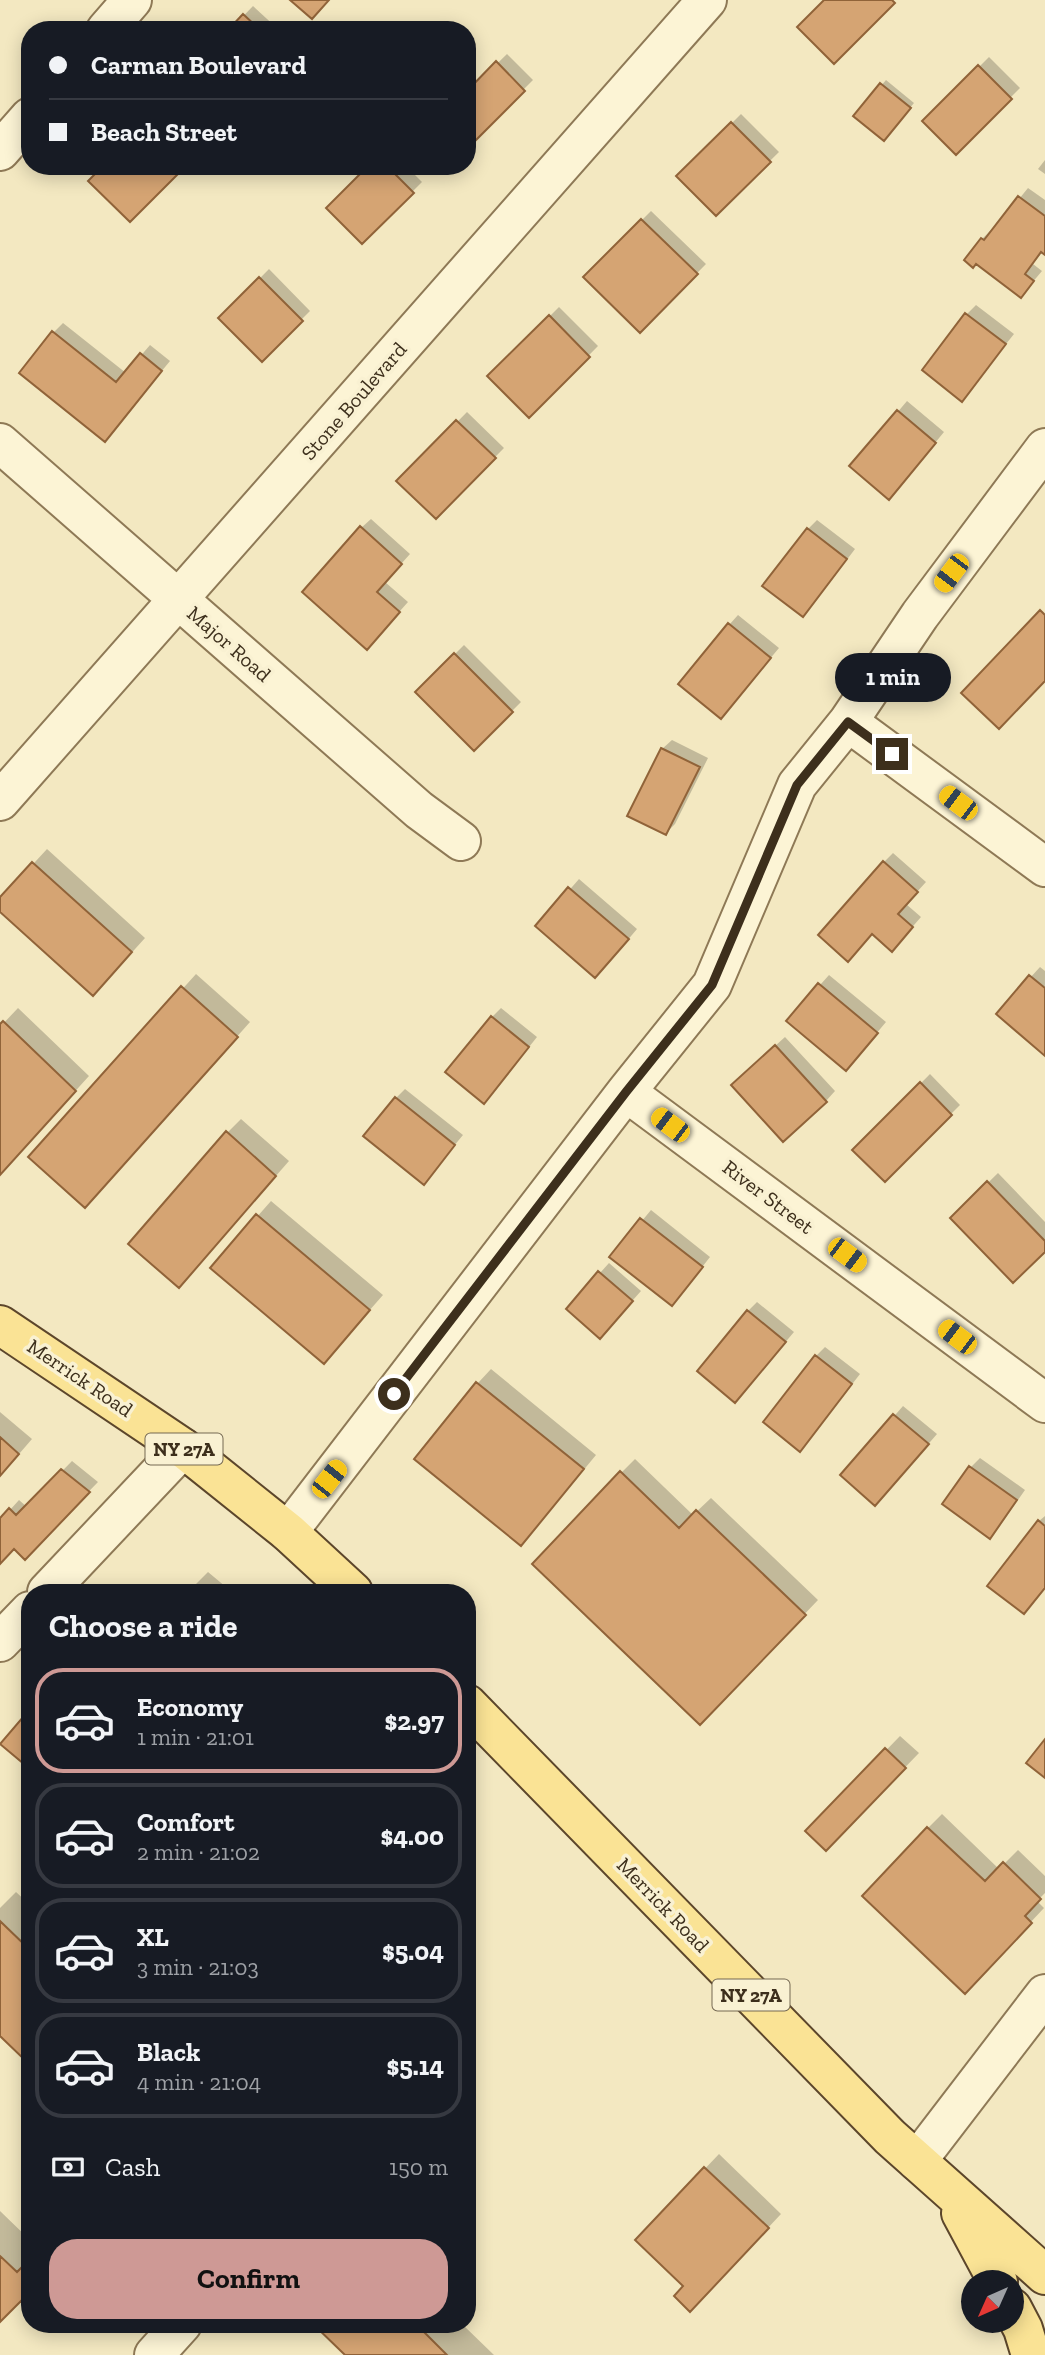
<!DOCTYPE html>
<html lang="en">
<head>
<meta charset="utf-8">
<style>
  :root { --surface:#171b24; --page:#242831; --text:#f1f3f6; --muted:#9ea1a6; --line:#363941; --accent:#ce9995 }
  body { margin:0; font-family:"Zilla Slab",serif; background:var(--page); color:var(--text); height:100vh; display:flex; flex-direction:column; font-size:26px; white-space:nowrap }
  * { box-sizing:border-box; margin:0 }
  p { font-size:23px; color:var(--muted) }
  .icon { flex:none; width:38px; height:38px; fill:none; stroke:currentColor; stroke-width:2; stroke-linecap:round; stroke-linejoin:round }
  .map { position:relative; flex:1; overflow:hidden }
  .panel { position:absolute; left:21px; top:1584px; width:455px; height:749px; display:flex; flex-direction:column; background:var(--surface); border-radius:28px; box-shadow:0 4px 18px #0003 }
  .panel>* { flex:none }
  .banner { position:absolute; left:21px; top:21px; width:455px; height:154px; border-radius:28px; box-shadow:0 4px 18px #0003; display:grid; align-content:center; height:154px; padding:0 28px; background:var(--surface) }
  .needle { width:46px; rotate:225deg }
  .controls { position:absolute; left:961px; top:2270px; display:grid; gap:14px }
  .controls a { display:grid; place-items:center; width:63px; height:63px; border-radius:50%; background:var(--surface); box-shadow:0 4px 18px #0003; font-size:35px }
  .end { position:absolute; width:32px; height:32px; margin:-16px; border:9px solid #3d2f1c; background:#fff; box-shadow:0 0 0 4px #fff }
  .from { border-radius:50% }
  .bubble { position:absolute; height:49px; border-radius:24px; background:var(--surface); box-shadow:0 4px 18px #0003; font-size:23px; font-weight:700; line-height:49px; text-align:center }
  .car { position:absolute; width:21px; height:42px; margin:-21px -10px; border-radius:9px; box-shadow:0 0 5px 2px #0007; background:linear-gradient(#f5c518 24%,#345 0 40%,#f5c518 0 76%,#345 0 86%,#f5c518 0) }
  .banner b { display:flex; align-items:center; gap:24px; height:66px; font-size:26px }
  .banner b+b { border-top:2px solid var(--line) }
  .banner i { width:18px; height:18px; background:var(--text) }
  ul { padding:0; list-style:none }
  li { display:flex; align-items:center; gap:21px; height:105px; margin:0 14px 10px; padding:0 14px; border:4px solid var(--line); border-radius:28px }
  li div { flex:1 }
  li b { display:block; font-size:26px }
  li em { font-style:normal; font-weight:700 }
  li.current { border-color:var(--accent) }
  li>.icon { width:63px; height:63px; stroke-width:1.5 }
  h2 { padding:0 28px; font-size:32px; line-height:84px }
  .pay { display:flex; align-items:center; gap:18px; height:77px; padding:0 28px; font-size:26px }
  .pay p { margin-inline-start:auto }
  .cta { display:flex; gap:14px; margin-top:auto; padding:14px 28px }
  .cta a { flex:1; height:80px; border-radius:28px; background:var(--accent); color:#111; font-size:28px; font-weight:700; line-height:80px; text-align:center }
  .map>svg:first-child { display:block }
  .shadow { fill:#0003 }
  .building { fill:#d5a473; stroke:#906339; stroke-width:2 }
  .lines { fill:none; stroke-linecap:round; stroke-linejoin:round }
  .street-casing { stroke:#8e7956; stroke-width:42 }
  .primary-casing { stroke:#5c462b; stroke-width:42 }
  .street { stroke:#fcf4d5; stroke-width:38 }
  .primary { stroke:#fae395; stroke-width:38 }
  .route { stroke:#3d2f1c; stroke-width:9 }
  .labels { text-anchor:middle; stroke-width:7; stroke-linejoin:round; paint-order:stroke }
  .shield { fill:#f9f1d2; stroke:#756953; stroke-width:2 }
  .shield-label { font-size:19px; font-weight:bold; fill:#3d2f1c }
  .street-label { font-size:21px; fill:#3d2f1c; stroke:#f9f1d2 }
</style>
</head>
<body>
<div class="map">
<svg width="1045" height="2355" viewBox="0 0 1045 2355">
  <rect width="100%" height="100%" fill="#f3e8c1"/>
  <path class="shadow" d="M253,6L279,30H230Z
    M507,54L533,80L467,146V93Z
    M989,57L1020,88L956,152L925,121Z
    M886,80L914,103L888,134L856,115Z
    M741,114L779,152L716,214L679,176Z
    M1045,160V174L1038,169Z
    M370,166H406L422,182L362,242Z
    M1028,188L1045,200V253L1043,251L1033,264L1042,271L1021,296L982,239L991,230L993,231Z
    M651,211L706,264L640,331L585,277Z
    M269,269L310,311L262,359L221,318Z
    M976,305L1014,334L962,399L967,314Z
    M559,307L598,346L529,416L490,376Z
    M63,323L126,373L150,345L170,361L105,440L53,333Z
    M907,401L944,432L898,488L852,466Z
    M467,412L504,448L436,517L399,481Z
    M371,519L410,554L385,582L408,602L376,638L361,528Z
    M817,520L855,549L812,606L808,529Z
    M738,615L779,648L721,717L729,625Z
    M464,645L521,702L474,749L417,692Z
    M672,740L708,758L675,824L666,833L662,749Z
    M47,849L145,938L107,980L0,910V900Z
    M893,853L926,882L906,904L921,917L901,940L884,862Z
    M579,879L637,929L605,967L538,926Z
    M1040,967L1045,971V1053L998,1013Z
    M196,974L250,1022L99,1192L31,1157Z
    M829,975L886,1022L855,1059L788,1021Z
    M18,1008L89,1076L0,1174V1027Z
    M501,1008L537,1037L493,1092L492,1017Z
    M785,1037L835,1091L826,1101L742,1076Z
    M930,1074L960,1105L885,1180L855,1150Z
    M405,1089L463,1135L424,1182L396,1098Z
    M241,1119L289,1161L192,1272L227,1133Z
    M998,1173L1045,1222V1249L952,1218Z
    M271,1201L383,1295L324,1362L212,1268Z
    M651,1210L710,1257L681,1294L612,1257Z
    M609,1263L641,1291L609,1327L600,1273Z
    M757,1302L794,1332L744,1391L748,1311Z
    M825,1347L860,1374L809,1440L816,1356Z
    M491,1369L596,1455L534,1530L521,1544L416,1459L478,1383Z
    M903,1406L937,1434L885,1494L843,1475Z
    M0,1412L32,1439L0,1476Z
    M980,1458L1025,1490L999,1527L989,1536L944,1504L971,1467Z
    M635,1459L693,1515L711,1498L818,1600L714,1709L621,1473Z
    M72,1461L98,1482L25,1557L14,1547L0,1561V1521L19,1500L27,1507Z
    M1045,1516V1588L1024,1612L1039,1521Z
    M208,1572L232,1592H188Z
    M900,1736L919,1753L826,1849L808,1831Z
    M942,1814L999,1869L1018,1850L1045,1876V1893L1037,1901L1044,1908L979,1977L928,1828Z
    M16,1892L30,1905V2062L0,2033V1908Z
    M719,2154L781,2214L704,2296L686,2286L637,2240Z
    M0,2211L30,2240V2307L21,2299L0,2321Z
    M47,2324H65L56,2333Z
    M315,2324H462L494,2355H347Z"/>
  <path class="building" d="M290,0H329L312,19Z
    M824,0H892L895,3L834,64L797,27Z
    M243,14L260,30H228Z
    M496,61L525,91L467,149V91Z
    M978,65L1012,99L956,155L922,121Z
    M880,83L911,108L884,141L853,116Z
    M731,122L771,162L716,216L676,176Z
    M103,166H186L130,222L88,181Z
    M368,166H387L414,193L362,244L326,208Z
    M1018,196L1045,216V255L1041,252L1025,274L1034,281L1021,298L976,264L973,268L964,260L981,238L984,240Z
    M641,219L698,274L640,333L583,277Z
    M259,277L303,321L262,362L218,318Z
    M965,313L1006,344L962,402L922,370Z
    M549,315L590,357L529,418L487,376Z
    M52,331L116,382L140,353L162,371L105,442L19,373Z
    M897,410L936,443L889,500L849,466Z
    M456,420L496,458L436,519L396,481Z
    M360,526L402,564L377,592L400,612L367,650L302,592Z
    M807,528L847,559L803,617L762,586Z
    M1040,610L1045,615V681L999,729L961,693Z
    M728,623L771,658L721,719L678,684Z
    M454,653L513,712L474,751L415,692Z
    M661,748L700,767L666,835L627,816Z
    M883,861L918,892L898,914L913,927L892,952L872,934L848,962L818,935Z
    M32,862L132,952L93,996L0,912V897Z
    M568,887L629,939L595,978L535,926Z
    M1029,975L1045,988V1056L996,1014Z
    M818,983L878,1033L846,1071L786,1021Z
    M181,986L238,1037L85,1208L28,1157Z
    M491,1016L529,1047L484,1104L445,1072Z
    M3,1021L76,1091L0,1175V1024Z
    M775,1045L827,1102L783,1142L731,1085Z
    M920,1082L952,1115L885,1182L852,1150Z
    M395,1097L455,1145L424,1185L363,1136Z
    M226,1131L276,1176L179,1288L128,1244Z
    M987,1181L1045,1241V1252L1013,1283L950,1218Z
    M256,1214L370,1310L324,1364L210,1268Z
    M640,1218L703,1267L672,1306L609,1257Z
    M598,1271L633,1301L600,1339L566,1309Z
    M747,1310L786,1342L735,1403L697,1371Z
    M815,1355L852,1384L800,1452L763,1422Z
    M476,1382L584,1469L521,1546L414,1459Z
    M893,1414L929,1444L875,1506L840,1475Z
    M0,1437L19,1454L0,1476Z
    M969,1466L1017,1500L990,1539L942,1504Z
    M61,1469L90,1492L25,1560L14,1549L0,1564V1518L9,1508L16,1515Z
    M620,1471L679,1528L696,1510L806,1615L700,1725L532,1564Z
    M1038,1520L1045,1526V1588L1024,1614L987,1586Z
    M30,1709V1769L0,1744Z
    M1045,1739V1778L1026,1763Z
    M885,1748L906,1768L826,1851L805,1831Z
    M927,1827L985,1881L1003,1862L1041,1899L1025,1916L1032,1923L965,1994L862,1896Z
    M0,1921L30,1950V2065L0,2036Z
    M704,2167L769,2228L690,2312L674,2296L683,2286L635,2240Z
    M0,2256L17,2272L30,2259V2310L21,2301L0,2322Z
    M313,2324H416L447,2355H345Z"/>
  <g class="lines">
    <g class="street-casing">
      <path id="street" d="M106,30L132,0
        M0,151L30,117
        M0,443L419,810L461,841
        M848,722L1045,867
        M0,801L707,0
        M626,1092L1045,1403
        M288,1532L626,1092L712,985L797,785L848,722L920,615L1045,448
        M47,1592L183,1448
        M0,1642L30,1611
        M917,2161L1045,1994
        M154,2355L182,2324"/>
    </g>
    <g class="primary-casing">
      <path id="primary" d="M0,1325L183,1448L288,1532L353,1592
        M467,1704L890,2137L1045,2275
        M961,2213L998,2282
        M1012,2308L1023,2329L1031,2355"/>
    </g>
    <use href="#street" class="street"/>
    <use href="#primary" class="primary"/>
  </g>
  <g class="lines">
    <path class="route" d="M394,1394L626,1092L712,985L797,785L848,722L892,754"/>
  </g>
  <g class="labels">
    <g class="shield">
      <rect x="145.5" y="1433.5" width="77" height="31" rx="5"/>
      <rect x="712.5" y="1979.5" width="77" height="31" rx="5"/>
    </g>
    <g class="shield-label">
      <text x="184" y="1456">NY 27A</text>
      <text x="751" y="2002">NY 27A</text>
    </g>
    <g class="street-label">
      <text transform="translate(354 401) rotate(-49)" y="7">Stone Boulevard</text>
      <text transform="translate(229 644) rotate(41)" y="7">Major Road</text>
      <text transform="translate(768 1197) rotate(37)" y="7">River Street</text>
      <text transform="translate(80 1378) rotate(34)" y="7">Merrick Road</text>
      <text transform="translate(663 1905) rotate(46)" y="7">Merrick Road</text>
    </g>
  </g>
</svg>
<div class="controls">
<a><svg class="needle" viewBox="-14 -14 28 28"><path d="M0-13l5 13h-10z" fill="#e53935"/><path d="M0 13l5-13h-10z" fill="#9ea1a6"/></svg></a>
</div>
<i class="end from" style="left:394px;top:1394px"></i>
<i class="end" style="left:892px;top:754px"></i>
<div class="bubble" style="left:835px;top:653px;width:116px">1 min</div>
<i class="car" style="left:951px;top:573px;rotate:217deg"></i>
<i class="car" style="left:958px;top:803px;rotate:307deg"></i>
<i class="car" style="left:670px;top:1125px;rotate:307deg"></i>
<i class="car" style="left:847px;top:1255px;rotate:127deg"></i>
<i class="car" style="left:957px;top:1337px;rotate:307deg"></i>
<i class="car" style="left:329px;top:1479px;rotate:38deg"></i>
<div class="banner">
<b><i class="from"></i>Carman Boulevard</b>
<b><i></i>Beach Street</b>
</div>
<section class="panel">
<h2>Choose a ride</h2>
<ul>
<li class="current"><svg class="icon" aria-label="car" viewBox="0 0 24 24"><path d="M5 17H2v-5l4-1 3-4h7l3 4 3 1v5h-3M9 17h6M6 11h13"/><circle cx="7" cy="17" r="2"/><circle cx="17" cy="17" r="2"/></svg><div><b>Economy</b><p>1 min · 21:01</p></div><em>$2.97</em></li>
<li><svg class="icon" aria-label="car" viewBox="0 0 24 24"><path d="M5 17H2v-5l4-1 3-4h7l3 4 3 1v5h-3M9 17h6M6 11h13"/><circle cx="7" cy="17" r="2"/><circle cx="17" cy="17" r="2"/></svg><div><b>Comfort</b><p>2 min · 21:02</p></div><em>$4.00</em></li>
<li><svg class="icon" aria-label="car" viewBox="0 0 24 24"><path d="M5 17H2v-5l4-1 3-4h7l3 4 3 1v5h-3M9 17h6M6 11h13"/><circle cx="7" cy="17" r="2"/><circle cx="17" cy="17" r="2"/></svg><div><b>XL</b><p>3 min · 21:03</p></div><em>$5.04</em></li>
<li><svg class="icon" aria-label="car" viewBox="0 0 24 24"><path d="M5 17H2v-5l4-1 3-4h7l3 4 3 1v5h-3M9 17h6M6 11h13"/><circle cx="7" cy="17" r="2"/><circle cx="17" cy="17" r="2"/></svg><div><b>Black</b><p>4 min · 21:04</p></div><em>$5.14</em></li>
</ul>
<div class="pay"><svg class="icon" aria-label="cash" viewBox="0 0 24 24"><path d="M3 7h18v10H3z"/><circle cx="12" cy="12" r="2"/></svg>Cash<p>150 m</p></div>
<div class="cta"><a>Confirm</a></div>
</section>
</div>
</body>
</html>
